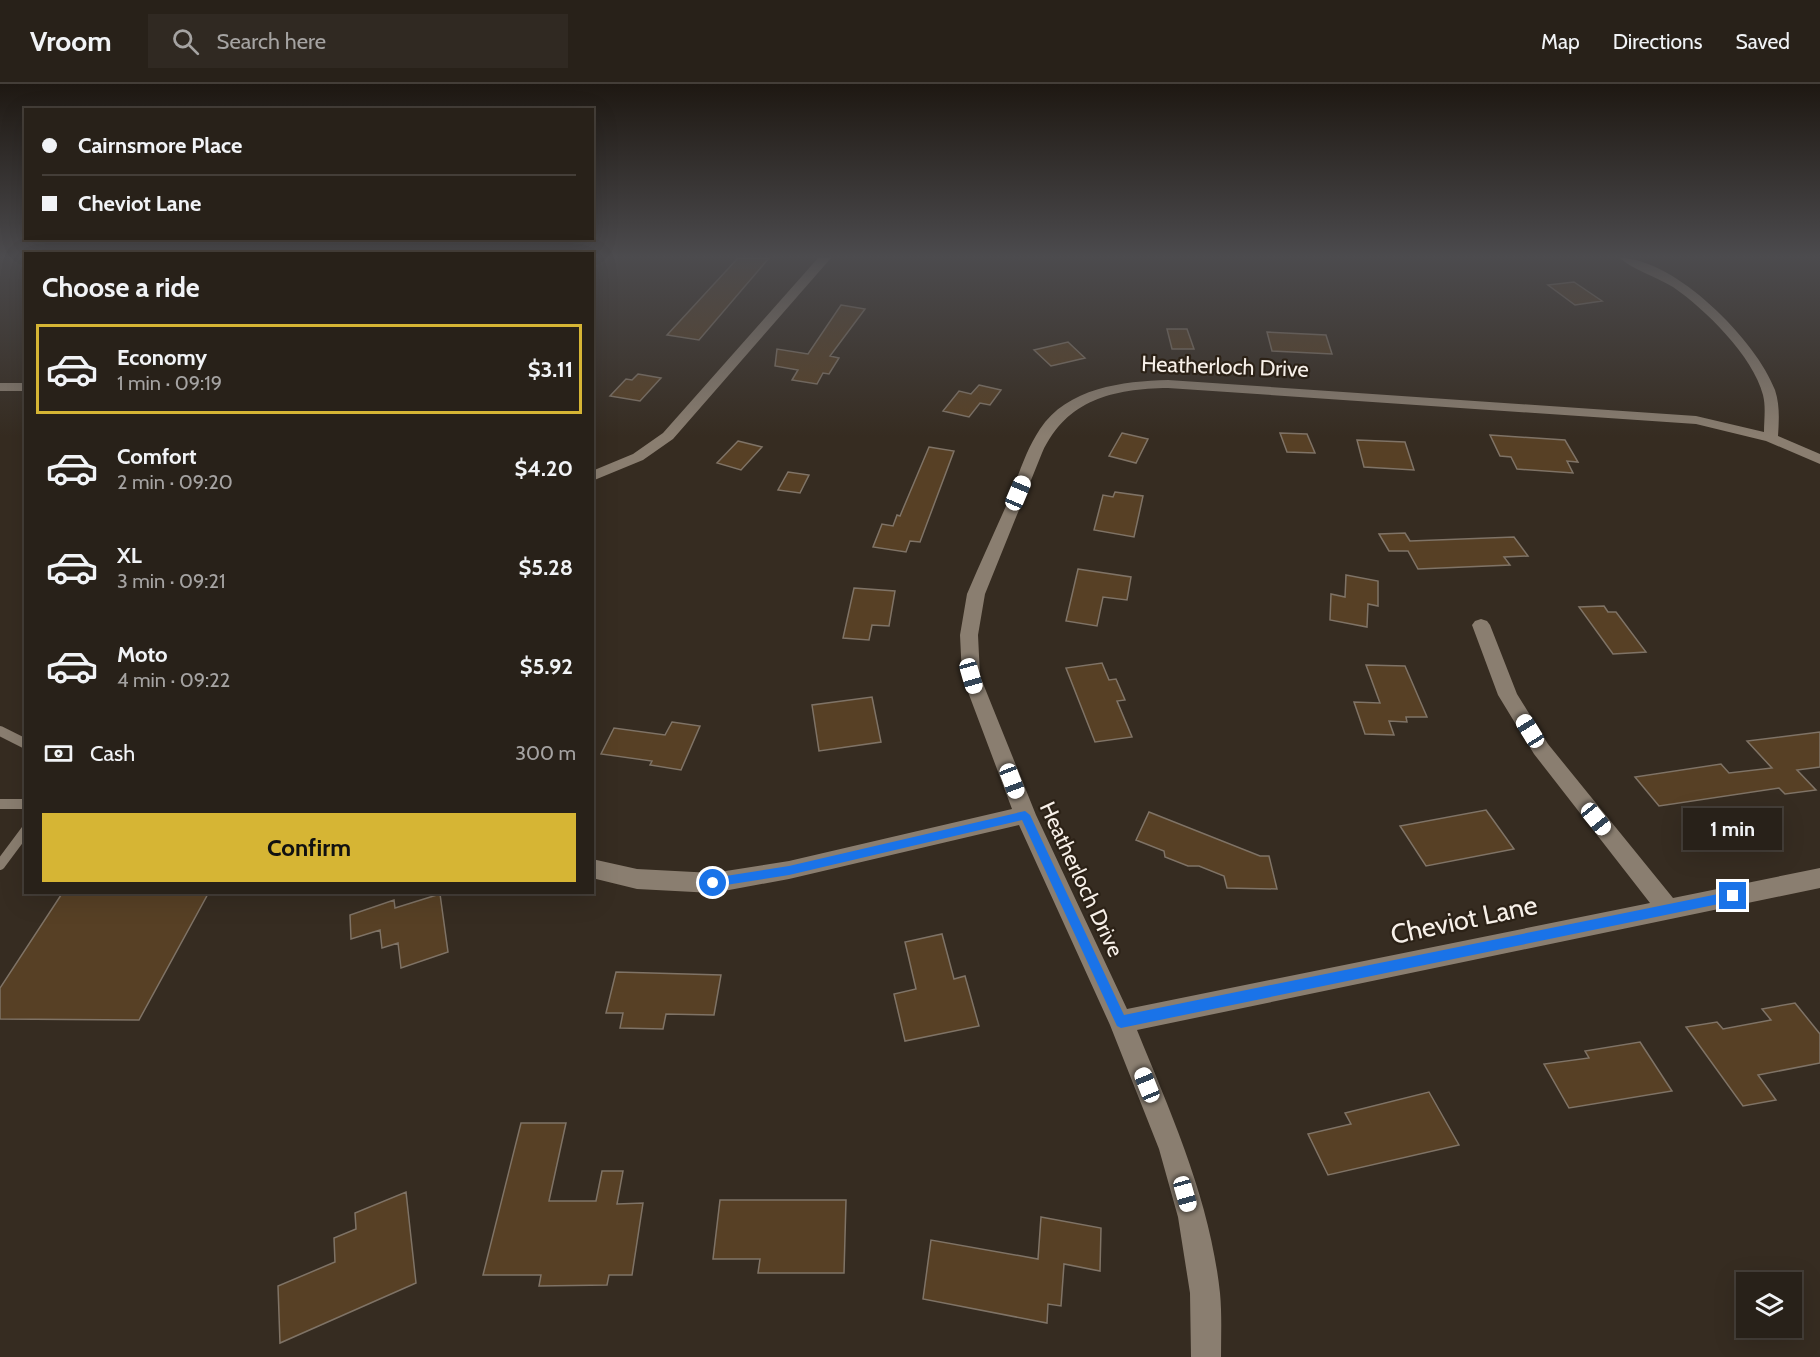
<!DOCTYPE html>
<html lang="en">
<head>
<meta charset="utf-8">
<style>
  :root { --surface:#282119; --page:#302922; --text:#f1f3f6; --muted:#a5a3a2; --line:#443e38; --accent:#d6b534 }
  body { margin:0; font-family:Cabin,sans-serif; background:var(--page); color:var(--text); height:100vh; display:flex; flex-direction:column; font-size:22px; white-space:nowrap }
  * { box-sizing:border-box; margin:0 }
  p { font-size:20px; color:var(--muted) }
  .icon { flex:none; width:33px; height:33px; fill:none; stroke:currentColor; stroke-width:2; stroke-linecap:round; stroke-linejoin:round }
  .map { position:relative; flex:1; overflow:hidden }
  .sheet { position:absolute; left:24px; top:168px; width:570px; height:642px; display:flex; flex-direction:column; background:var(--surface); border-radius:0px; box-shadow:0 6px 24px #0002,0 0 0 2px var(--line) }
  .sheet>* { flex:none }
  .banner { position:absolute; left:24px; top:24px; width:570px; height:132px; border-radius:0px; box-shadow:0 6px 24px #0002,0 0 0 2px var(--line); display:grid; align-content:center; height:132px; padding:0 18px; background:var(--surface) }
  .tools { position:absolute; left:1736px; top:1188px; display:grid; gap:12px }
  .tools a { display:grid; place-items:center; width:66px; height:66px; border-radius:0px; background:var(--surface); box-shadow:0 6px 24px #0002,0 0 0 2px var(--line); font-size:30px }
  .end { position:absolute; width:27px; height:27px; margin:-14px; border:8px solid #1a73e8; background:#fff; box-shadow:0 0 0 3px #fff }
  .from { border-radius:50% }
  .bubble { position:absolute; height:42px; border-radius:0px; background:var(--surface); box-shadow:0 6px 24px #0002,0 0 0 2px var(--line); font-size:20px; font-weight:700; line-height:42px; text-align:center }
  .car { position:absolute; width:18px; height:36px; margin:-18px -9px; border-radius:8px; box-shadow:0 0 4px 2px #0007; background:linear-gradient(#fff 24%,#345 0 40%,#fff 0 76%,#345 0 86%,#fff 0) }
  .banner b { display:flex; align-items:center; gap:21px; height:57px; font-size:22px }
  .banner b+b { border-top:2px solid var(--line) }
  .banner i { width:15px; height:15px; background:var(--text) }
  ul { padding:0; list-style:none }
  li { display:flex; align-items:center; gap:18px; height:90px; margin:0 12px 9px; padding:0 6px; border:3px solid transparent; border-radius:0px }
  li div { flex:1 }
  li b { display:block; font-size:22px }
  li em { font-style:normal; font-weight:700 }
  li.on { border-color:var(--accent) }
  li>.icon { width:54px; height:54px; stroke-width:1.5 }
  h2 { padding:0 18px; font-size:27px; line-height:72px }
  .pay { display:flex; align-items:center; gap:15px; height:66px; padding:0 18px; font-size:22px }
  .pay p { margin-inline-start:auto }
  .button { display:flex; gap:12px; margin-top:auto; padding:12px 18px }
  .button a { flex:1; height:69px; border-radius:0px; background:var(--accent); color:#111; font-size:24px; font-weight:700; line-height:69px; text-align:center }
  header { display:flex; align-items:center; gap:36px; box-sizing:border-box; height:84px; padding:0 30px; background:var(--surface); border-bottom:2px solid var(--line) }
  header strong { font-size:28px }
  nav { display:flex; gap:33px; margin-inline-start:auto; font-size:21px }
  .search { width:420px; height:54px; background:var(--page); display:flex; align-items:center; gap:15px; box-sizing:border-box; padding:0 21px; border-radius:0px; color:var(--muted); font-size:22px }
  .map>svg:first-child { display:block }
  .building { fill:#574025; stroke:#7f7366; stroke-width:1.5 }
  .lines { fill:none; stroke-linecap:round; stroke-linejoin:round }
  .lane { stroke:#8a7e70; stroke-width:10 }
  .street { fill:#8a7e70; fill-rule:evenodd }
  .route { fill:#1a73e8 }
  .labels { text-anchor:middle; stroke-width:4.5; stroke-linejoin:round; paint-order:stroke }
  .street-label { font-size:22px; fill:#f7f0e9; stroke:#2c2217 }
  .near-street-label { font-size:27px; fill:#f7f0e9; stroke:#2c2217 }
</style>
</head>
<body>
<header>
<strong>Vroom</strong>
<div class="search"><svg class="icon" aria-label="search" viewBox="0 0 24 24"><circle cx="10" cy="10" r="6"/><path d="M15 15l6 6"/></svg>Search here</div>
<nav><a>Map</a><a>Directions</a><a>Saved</a></nav>
</header>
<div class="map">
<svg width="1820" height="1273" viewBox="0 0 1820 1273">
  <rect width="100%" height="100%" fill="#362c21"/>
  <path class="building" d="M738,174H769L699,256L667,251Z
    M1574,198L1602,217L1575,221L1548,201Z
    M841,221L865,225L830,272L839,274L829,290L823,289L817,300L792,296L798,286L775,282L777,265L808,270Z
    M1167,245H1187L1194,265H1172Z
    M1267,248L1326,251L1332,270L1272,267Z
    M1068,258L1085,274L1051,282L1034,266Z
    M638,290L661,294L640,317L610,312L626,295L632,296Z
    M979,301L1001,306L990,321L980,319L969,333L943,327L959,307L971,310Z
    M1122,349L1148,355L1136,379L1109,372Z
    M1280,349L1307,350L1315,369L1287,368Z
    M1490,351L1565,356L1578,378L1567,377L1573,389L1517,385L1511,373L1500,372Z
    M1357,356L1405,358L1414,386L1364,383Z
    M738,357L762,363L741,386L717,379Z
    M929,363L954,367L920,458L910,457L906,468L873,463L882,440L893,442L897,431L900,432Z
    M788,388L809,391L800,409L778,406Z
    M1115,408L1143,412L1134,453L1094,446L1103,411L1113,413Z
    M1405,449L1410,457L1514,453L1528,472L1504,473L1510,481L1418,485L1408,467H1389L1379,450Z
    M1078,485L1131,493L1127,516L1103,513L1097,542L1066,537Z
    M1346,491L1378,497V522L1368,520L1367,543L1330,536L1331,510L1345,513Z
    M854,504L895,507L889,542L872,541L869,556L843,554Z
    M1604,522L1608,528H1616L1646,568L1613,570L1579,523Z
    M1102,579L1109,596L1116,595L1125,616L1117,617L1132,653L1095,658L1066,584Z
    M1366,581L1405,582L1427,633H1406L1407,638L1389,637L1394,651L1365,650L1354,618L1380,619Z
    M872,613L881,658L819,667L812,621Z
    M672,638L700,642L681,686L650,681L652,677L601,670L614,644L665,651Z
    M1820,648V683L1797,686L1816,706L1785,710L1779,704L1659,722L1635,693L1721,680L1729,689L1772,684L1747,657Z
    M1486,726L1514,765L1426,782L1400,742Z
    M1149,728L1260,772H1269L1277,805L1227,804L1224,792L1199,782H1188L1165,773L1164,767L1136,756Z
    M63,808H209L139,936L0,935V904Z
    M440,810L448,868L401,884L398,859L382,864L380,846L351,855L350,831L394,816L395,824Z
    M942,850L954,895L965,892L979,942L905,957L894,910L916,905L905,858Z
    M616,888L721,891L714,931L666,930L663,945L620,944L623,929H606Z
    M1795,919L1820,950V979L1758,991L1776,1016L1743,1022L1686,943L1717,938L1723,945L1771,936L1762,925Z
    M1640,958L1672,1007L1569,1024L1544,980L1589,974L1585,967Z
    M1429,1008L1459,1061L1328,1091L1308,1050L1351,1040L1345,1029Z
    M521,1039H566L549,1117H596L602,1087H623L617,1120L643,1119L632,1191H609L607,1201L539,1202L541,1191H483Z
    M406,1108L416,1199L280,1259L278,1202L335,1178L334,1154L356,1145L355,1129Z
    M720,1116H846L844,1189H758L760,1175H713Z
    M1041,1133L1101,1144L1100,1187L1064,1180L1061,1222L1048,1220L1047,1239L923,1215L931,1156L1038,1175Z"/>
  <g class="lines">
    <path class="lane" d="M0,647L26,660
      M0,720H26
      M0,781L26,746"/>
    <path class="street" d="M818,174H831L673,355L643,376L592,397V387L633,370L663,349Z
      M1620,174C1675,174 1757,257 1775,306C1780,321 1779,337 1778,352L1820,370V380L1766,357L1696,340L1168,304C1113,305 1067,315 1042,369L985,510L978,551L980,592L1036,731L1127,925L1650,819L1534,670L1498,611L1472,541L1475,537L1481,535L1487,537L1490,541L1517,610L1548,660L1673,814L1820,784V804L1137,946C1172,1032 1210,1116 1220,1209C1222,1230 1221,1252 1221,1273H1191L1190,1209L1178,1133L1159,1065L1110,941L1019,741L789,795L713,809L637,805L592,794V775L637,785L713,789L789,777L1012,725L962,592L960,551L967,510C981,477 996,445 1010,413C1019,390 1026,366 1040,345C1067,304 1123,297 1168,296L1696,332L1764,348C1764,336 1766,323 1763,311C1753,272 1705,225 1673,203C1657,193 1633,186 1620,174Z
      M0,299H26V307H0Z"/>
  </g>
  <linearGradient id="sky" x2="0" y2="1"><stop stop-color="#1e1812"/><stop offset="0.49" stop-color="#4c4b4e"/><stop offset="1" stop-color="#4c4b4e" stop-opacity="0"/></linearGradient>
  <rect width="1820" height="353" fill="url(#sky)"/>
  <path class="route" d="M1025,727L1030,731L1124,931L1733,807L1739,812L1733,817L1121,944L1117,942L1022,736L789,791L713,803L707,799L713,794L789,782Z"/>
  <g class="labels">
    <g class="street-label">
      <text transform="translate(1225 282) rotate(2)" y="8">Heatherloch Drive</text>
      <text transform="translate(1082 795) rotate(65)" y="8">Heatherloch Drive</text>
    </g>
    <g class="near-street-label">
      <text transform="translate(1464 836) rotate(-12)" y="9">Cheviot Lane</text>
    </g>
  </g>
</svg>
<div class="tools">
<a><svg class="icon" aria-label="layers" viewBox="0 0 24 24"><path d="M12 4l9 5-9 5-9-5zM3 14l9 5 9-5"/></svg></a>
</div>
<i class="end from" style="left:713px;top:799px"></i>
<i class="end" style="left:1733px;top:812px"></i>
<div class="bubble" style="left:1683px;top:724px;width:99px">1 min</div>
<i class="car" style="left:1018px;top:409px;rotate:23deg"></i>
<i class="car" style="left:971px;top:592px;rotate:164deg"></i>
<i class="car" style="left:1530px;top:647px;rotate:328deg"></i>
<i class="car" style="left:1012px;top:697px;rotate:159deg"></i>
<i class="car" style="left:1596px;top:735px;rotate:141deg"></i>
<i class="car" style="left:1147px;top:1001px;rotate:338deg"></i>
<i class="car" style="left:1185px;top:1110px;rotate:164deg"></i>
<div class="banner">
<b><i class="from"></i>Cairnsmore Place</b>
<b><i></i>Cheviot Lane</b>
</div>
<section class="sheet">
<h2>Choose a ride</h2>
<ul>
<li class="on"><svg class="icon" aria-label="car" viewBox="0 0 24 24"><path d="M5 17H2v-5l4-1 3-4h7l3 4 3 1v5h-3M9 17h6M6 11h13"/><circle cx="7" cy="17" r="2"/><circle cx="17" cy="17" r="2"/></svg><div><b>Economy</b><p>1 min · 09:19</p></div><em>$3.11</em></li>
<li><svg class="icon" aria-label="car" viewBox="0 0 24 24"><path d="M5 17H2v-5l4-1 3-4h7l3 4 3 1v5h-3M9 17h6M6 11h13"/><circle cx="7" cy="17" r="2"/><circle cx="17" cy="17" r="2"/></svg><div><b>Comfort</b><p>2 min · 09:20</p></div><em>$4.20</em></li>
<li><svg class="icon" aria-label="car" viewBox="0 0 24 24"><path d="M5 17H2v-5l4-1 3-4h7l3 4 3 1v5h-3M9 17h6M6 11h13"/><circle cx="7" cy="17" r="2"/><circle cx="17" cy="17" r="2"/></svg><div><b>XL</b><p>3 min · 09:21</p></div><em>$5.28</em></li>
<li><svg class="icon" aria-label="car" viewBox="0 0 24 24"><path d="M5 17H2v-5l4-1 3-4h7l3 4 3 1v5h-3M9 17h6M6 11h13"/><circle cx="7" cy="17" r="2"/><circle cx="17" cy="17" r="2"/></svg><div><b>Moto</b><p>4 min · 09:22</p></div><em>$5.92</em></li>
</ul>
<div class="pay"><svg class="icon" aria-label="cash" viewBox="0 0 24 24"><path d="M3 7h18v10H3z"/><circle cx="12" cy="12" r="2"/></svg>Cash<p>300 m</p></div>
<div class="button"><a>Confirm</a></div>
</section>
</div>
</body>
</html>
